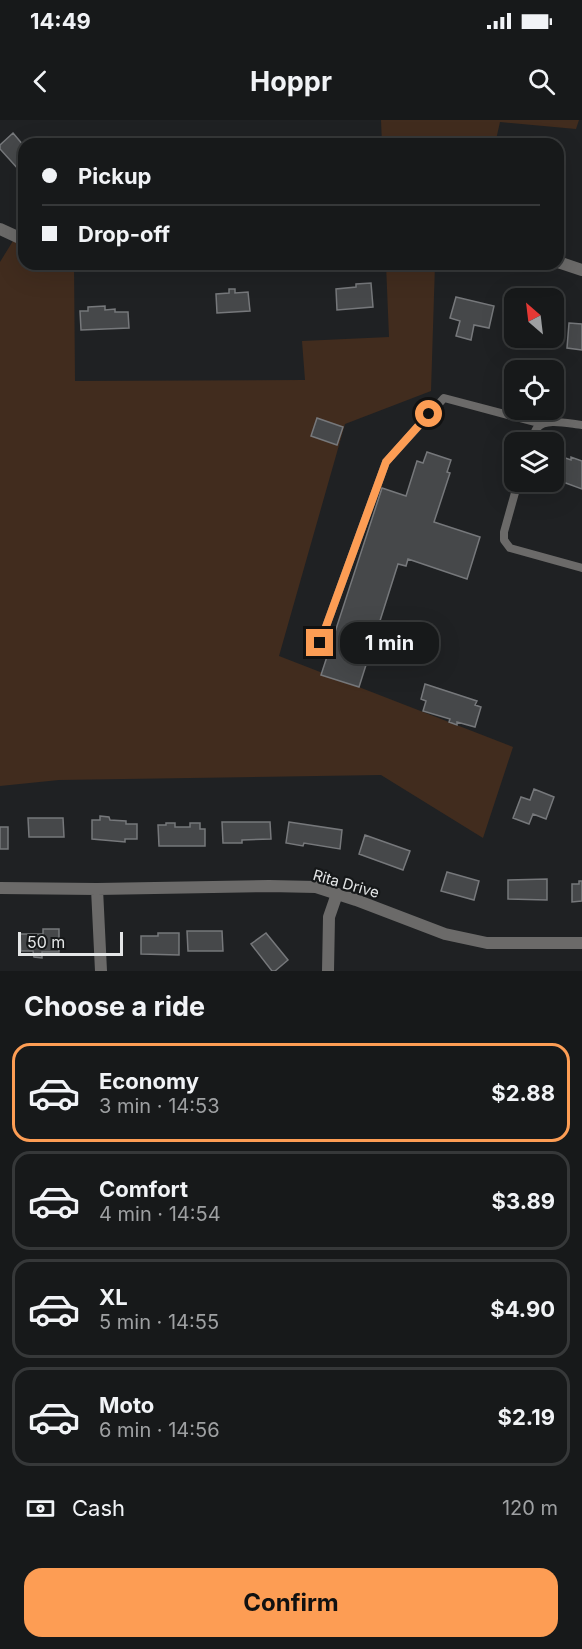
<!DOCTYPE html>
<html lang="en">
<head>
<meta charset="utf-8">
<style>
  :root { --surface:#17191a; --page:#202223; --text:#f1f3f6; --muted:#9ea0a2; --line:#363839; --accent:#fd9d54 }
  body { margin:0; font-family:Inter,sans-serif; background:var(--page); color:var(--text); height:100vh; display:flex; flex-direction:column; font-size:22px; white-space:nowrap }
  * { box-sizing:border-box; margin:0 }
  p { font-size:20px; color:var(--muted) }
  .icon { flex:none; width:33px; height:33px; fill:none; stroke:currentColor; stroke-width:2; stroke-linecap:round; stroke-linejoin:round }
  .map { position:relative; height:851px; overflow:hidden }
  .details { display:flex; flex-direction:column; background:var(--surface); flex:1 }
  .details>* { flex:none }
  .guide { position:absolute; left:18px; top:18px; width:546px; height:132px; border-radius:18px; box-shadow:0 6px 24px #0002,0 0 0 2px var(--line); display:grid; align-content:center; height:132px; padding:0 24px; background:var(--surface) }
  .needle { width:39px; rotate:332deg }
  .buttons { position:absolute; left:504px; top:168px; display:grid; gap:12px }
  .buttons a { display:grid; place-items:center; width:60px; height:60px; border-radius:12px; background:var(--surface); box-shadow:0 6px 24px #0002,0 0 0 2px var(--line); font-size:30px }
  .scale { position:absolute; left:18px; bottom:15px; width:105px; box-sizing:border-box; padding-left:6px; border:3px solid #e4e6e7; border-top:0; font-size:16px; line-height:21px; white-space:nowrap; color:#e4e6e7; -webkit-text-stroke:4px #161819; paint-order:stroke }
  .end { position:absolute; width:27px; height:27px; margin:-14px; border:8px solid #fd9d54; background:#111; box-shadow:0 0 0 3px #111 }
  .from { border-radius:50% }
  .bubble { position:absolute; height:42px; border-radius:18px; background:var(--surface); box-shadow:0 6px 24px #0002,0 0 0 2px var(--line); font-size:20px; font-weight:700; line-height:42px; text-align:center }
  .guide b { display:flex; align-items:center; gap:21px; height:57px; font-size:22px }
  .guide b+b { border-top:2px solid var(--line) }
  .guide i { width:15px; height:15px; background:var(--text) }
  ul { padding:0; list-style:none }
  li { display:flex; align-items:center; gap:18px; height:99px; margin:0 12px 9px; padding:0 12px; border:3px solid var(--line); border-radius:18px }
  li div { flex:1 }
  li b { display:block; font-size:22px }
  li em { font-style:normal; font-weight:700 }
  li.on { border-color:var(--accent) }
  li>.icon { width:54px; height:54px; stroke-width:1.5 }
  h2 { padding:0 24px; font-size:27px; line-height:72px }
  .pay { display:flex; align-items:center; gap:15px; height:66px; padding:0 24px; font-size:22px }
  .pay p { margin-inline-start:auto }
  .cta { display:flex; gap:12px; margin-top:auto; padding:12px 24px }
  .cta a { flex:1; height:69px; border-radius:18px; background:var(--accent); color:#111; font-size:24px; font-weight:700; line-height:69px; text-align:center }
  .status { display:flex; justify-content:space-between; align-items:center; height:42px; padding:0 30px; background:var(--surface); direction:ltr }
  .status svg { height:16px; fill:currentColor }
  header { display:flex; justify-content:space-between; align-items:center; height:78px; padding:0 24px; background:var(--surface); font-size:27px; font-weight:700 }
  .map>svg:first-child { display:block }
  .green { fill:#412c1e }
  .building { fill:#46484a; stroke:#76787b; stroke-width:1.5 }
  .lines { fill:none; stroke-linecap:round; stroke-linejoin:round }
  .lane { stroke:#6b6a69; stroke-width:8 }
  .street { stroke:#6b6a69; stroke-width:12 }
  .route { stroke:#fd9d54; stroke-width:8 }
  .labels { text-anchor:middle; stroke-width:4.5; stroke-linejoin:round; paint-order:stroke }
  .street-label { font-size:15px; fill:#e4e6e7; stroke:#161819 }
</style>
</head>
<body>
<div class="status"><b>14:49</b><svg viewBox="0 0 49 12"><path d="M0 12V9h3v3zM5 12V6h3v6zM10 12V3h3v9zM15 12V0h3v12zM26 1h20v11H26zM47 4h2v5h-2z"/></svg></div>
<header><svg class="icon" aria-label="back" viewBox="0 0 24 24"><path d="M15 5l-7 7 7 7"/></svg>Hoppr<svg class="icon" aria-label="search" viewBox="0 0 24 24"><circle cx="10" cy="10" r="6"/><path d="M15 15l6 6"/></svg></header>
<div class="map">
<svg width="582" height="851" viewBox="0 0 582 851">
  <rect width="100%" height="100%" fill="#1f2123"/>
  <path class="green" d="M381,0H579L576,9L500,2L495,24H382Z
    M16,116L24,118V144H74L75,261L305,260L302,221L389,217L386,144H435L431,271L345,304L279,536L513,627L483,718L381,655L59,660L0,666V142Z"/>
  <path class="building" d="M13,13L24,26V46L20,51L0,29V25Z
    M371,163L373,187L337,190L336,169L356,167V164Z
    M229,169H235V173L248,172L250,191L217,193L216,174L229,173Z
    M456,177L494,186L489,208L474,205L471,220L456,216L460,201L450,198Z
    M105,186V190L115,189V192H128L129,208L81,210L80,191H88V187Z
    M569,203L582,204V230L567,228Z
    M317,298L343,307L337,325L311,316Z
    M427,332L451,340L447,352L450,353L434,402L480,417L467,459L408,439L406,446L398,444L359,567L321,555L382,368L406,376L417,341L423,343Z
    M554,334L571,340V337L582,341V369L563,362L565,357L554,351Z
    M425,564L477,581L475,585L481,587L475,607L457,602V605L449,602L450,599L423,591L426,581L421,579Z
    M534,669L554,677L546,699L533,694L529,704L513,698L521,677L530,680Z
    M100,696L109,697L110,700L126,701V704H137V719H125V722L92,719V700H100Z
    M28,698H63L64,717H29Z
    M222,702H270L271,719L242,720V723H223Z
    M289,702L342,710L340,729L304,723L303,726L286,723Z
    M166,703H175V707H190V703H200V709H205V726H159L158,705H166Z
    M0,707H8V729H0Z
    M365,715L410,731L403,750L359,734Z
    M447,752L479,761L474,780L441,771Z
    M547,759V780L508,779V760Z
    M579,761H582V781L572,782V764H579Z
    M43,809H59V832H42V838L34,837L33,831H21L20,814H43Z
    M187,811H222L223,831H188Z
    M158,813H179V835L141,834V816H158Z
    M266,813L288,840L275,851H272L251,824Z"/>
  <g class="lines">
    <path class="lane" d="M531,322C533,318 534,312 537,308C545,297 570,304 582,305
      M518,362L504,412V420L510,428L582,448
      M320,523L386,342L444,278L542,304"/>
    <path class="street" d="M0,109L24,120
      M558,142L582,150
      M0,768L97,769L269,766L316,767L356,780L445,814L487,823H582
      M97,769L101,851
      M328,851L329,797L337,774"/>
  </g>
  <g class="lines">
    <path class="route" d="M320,523L386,342L429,294"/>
  </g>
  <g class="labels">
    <g class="street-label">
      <text transform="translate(346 764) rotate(16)" y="5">Rita Drive</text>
    </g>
  </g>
</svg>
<div class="buttons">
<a><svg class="needle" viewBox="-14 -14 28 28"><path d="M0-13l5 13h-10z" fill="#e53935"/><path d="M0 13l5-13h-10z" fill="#9ea0a2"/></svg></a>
<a><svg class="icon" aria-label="locate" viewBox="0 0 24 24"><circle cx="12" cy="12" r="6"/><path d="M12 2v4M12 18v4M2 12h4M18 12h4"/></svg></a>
<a><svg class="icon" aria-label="layers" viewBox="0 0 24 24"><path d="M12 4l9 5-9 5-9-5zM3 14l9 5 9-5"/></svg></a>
</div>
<div class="scale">50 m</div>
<i class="end from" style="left:429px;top:294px"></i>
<i class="end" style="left:320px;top:523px"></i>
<div class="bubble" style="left:340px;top:502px;width:99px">1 min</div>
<div class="guide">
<b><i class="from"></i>Pickup</b>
<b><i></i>Drop-off</b>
</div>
</div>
<section class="details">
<h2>Choose a ride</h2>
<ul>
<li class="on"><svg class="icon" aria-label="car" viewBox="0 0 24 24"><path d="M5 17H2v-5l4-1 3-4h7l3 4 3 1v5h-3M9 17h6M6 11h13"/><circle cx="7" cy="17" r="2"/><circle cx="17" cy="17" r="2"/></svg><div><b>Economy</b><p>3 min · 14:53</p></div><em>$2.88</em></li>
<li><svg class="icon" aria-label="car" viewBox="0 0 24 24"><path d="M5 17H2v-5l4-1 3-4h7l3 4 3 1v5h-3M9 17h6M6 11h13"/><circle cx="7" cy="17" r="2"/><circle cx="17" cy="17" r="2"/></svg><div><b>Comfort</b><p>4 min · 14:54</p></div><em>$3.89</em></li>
<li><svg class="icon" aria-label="car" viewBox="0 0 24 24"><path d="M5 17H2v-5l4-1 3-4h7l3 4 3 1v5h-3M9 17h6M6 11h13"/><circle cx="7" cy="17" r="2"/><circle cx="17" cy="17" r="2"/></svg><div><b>XL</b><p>5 min · 14:55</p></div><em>$4.90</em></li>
<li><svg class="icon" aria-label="car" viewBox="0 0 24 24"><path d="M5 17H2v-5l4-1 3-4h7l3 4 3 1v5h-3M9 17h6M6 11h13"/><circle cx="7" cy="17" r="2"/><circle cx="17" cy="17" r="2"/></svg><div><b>Moto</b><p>6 min · 14:56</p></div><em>$2.19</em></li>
</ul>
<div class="pay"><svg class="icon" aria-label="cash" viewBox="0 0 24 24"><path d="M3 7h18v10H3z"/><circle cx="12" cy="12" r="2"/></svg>Cash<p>120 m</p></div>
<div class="cta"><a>Confirm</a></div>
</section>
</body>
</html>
